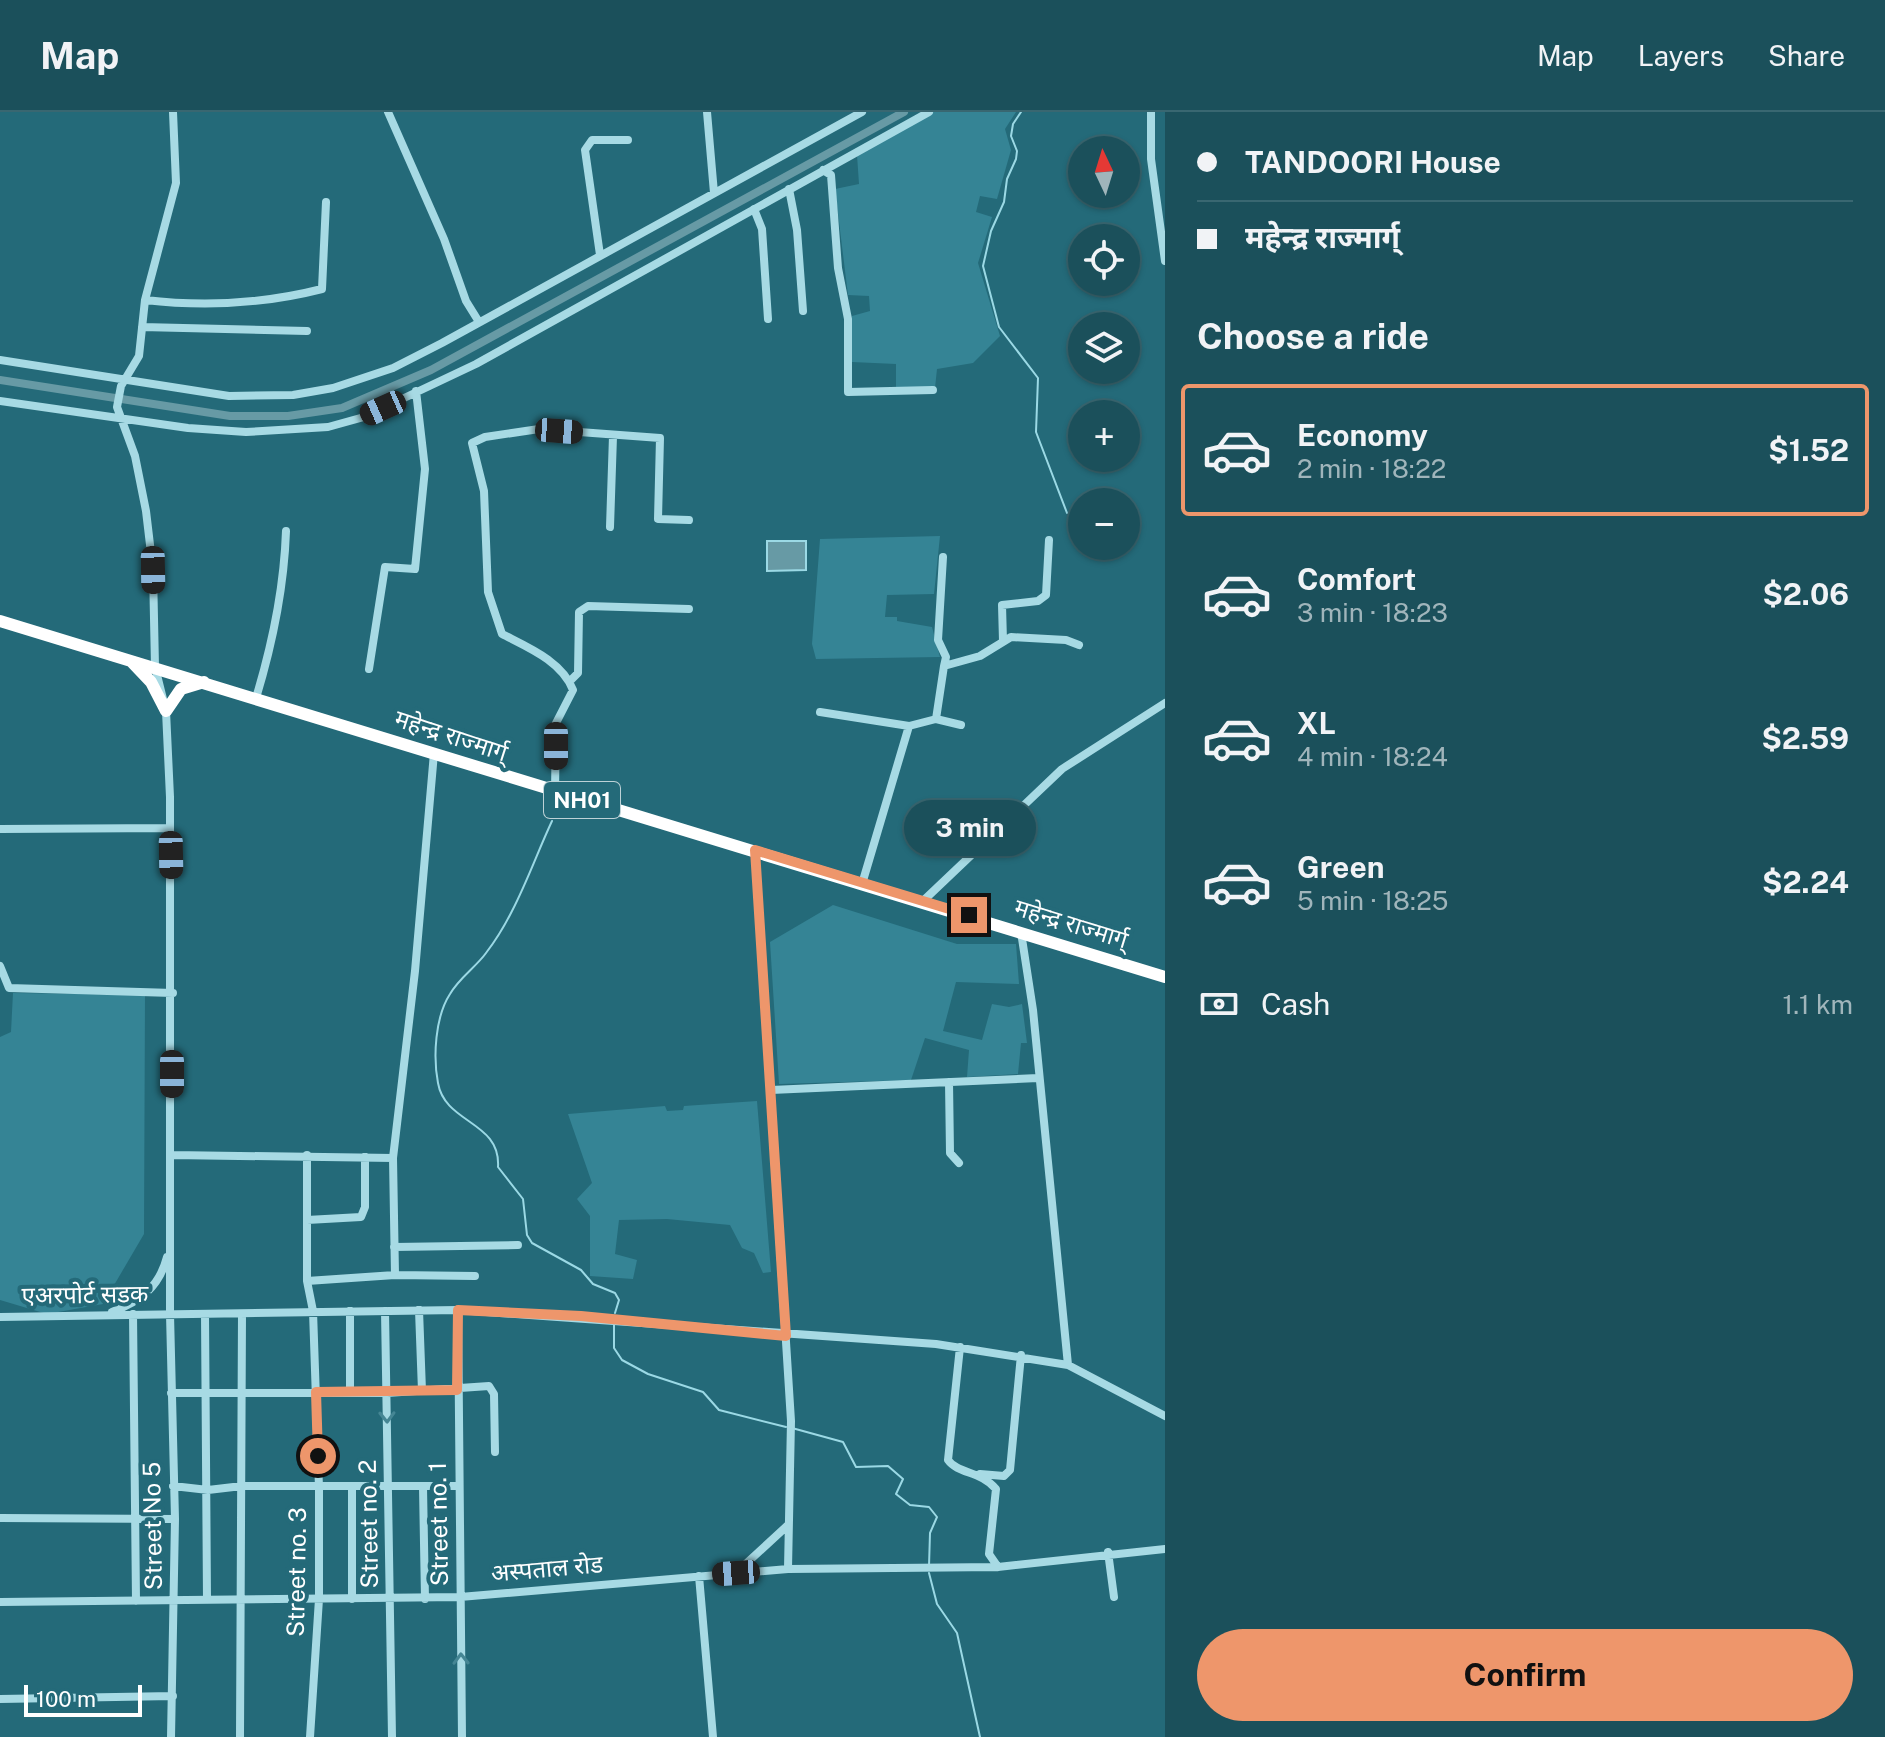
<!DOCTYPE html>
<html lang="en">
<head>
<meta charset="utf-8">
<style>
  :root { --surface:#1b505b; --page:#245761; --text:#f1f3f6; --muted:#a0b5bb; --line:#396771; --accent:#ee966b }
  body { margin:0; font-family:"Public Sans","Noto Sans Devanagari",sans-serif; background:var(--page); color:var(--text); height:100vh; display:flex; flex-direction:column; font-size:30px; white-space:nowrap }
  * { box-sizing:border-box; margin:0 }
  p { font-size:26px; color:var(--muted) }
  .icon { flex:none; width:44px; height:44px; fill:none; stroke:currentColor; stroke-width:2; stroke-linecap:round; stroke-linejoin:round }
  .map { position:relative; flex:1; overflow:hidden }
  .panel { display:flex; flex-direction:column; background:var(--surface); width:720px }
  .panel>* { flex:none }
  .guide { display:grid; align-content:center; height:176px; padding:0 32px; background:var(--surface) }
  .needle { width:52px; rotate:356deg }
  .buttons { position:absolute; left:1068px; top:24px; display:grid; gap:16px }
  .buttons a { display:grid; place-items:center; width:72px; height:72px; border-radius:50%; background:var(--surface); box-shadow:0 2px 6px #0004,0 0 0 2px var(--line); font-size:40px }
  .scale { position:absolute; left:24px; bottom:20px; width:118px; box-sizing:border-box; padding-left:8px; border:4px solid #fff; border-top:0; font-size:22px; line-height:28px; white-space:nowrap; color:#fff; -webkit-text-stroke:6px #246a79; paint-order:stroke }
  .end { position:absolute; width:36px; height:36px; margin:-18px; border:10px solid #ee966b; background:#111; box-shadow:0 0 0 4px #111 }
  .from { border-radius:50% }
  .bubble { position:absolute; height:56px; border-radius:28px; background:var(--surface); box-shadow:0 2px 6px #0004,0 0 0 2px var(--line); font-size:26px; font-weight:700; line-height:56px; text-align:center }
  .car { position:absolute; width:24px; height:48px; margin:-24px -12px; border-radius:10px; box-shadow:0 0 6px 2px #0007; background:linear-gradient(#222 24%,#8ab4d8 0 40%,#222 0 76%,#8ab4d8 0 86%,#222 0) }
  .guide b { display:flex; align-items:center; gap:28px; height:76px; font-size:30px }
  .guide b+b { border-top:2px solid var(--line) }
  .guide i { width:20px; height:20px; background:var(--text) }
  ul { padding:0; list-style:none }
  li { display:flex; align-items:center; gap:24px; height:132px; margin:0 16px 12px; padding:0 16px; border:4px solid transparent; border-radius:8px }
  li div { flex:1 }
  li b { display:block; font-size:30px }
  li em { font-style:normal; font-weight:700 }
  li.current { border-color:var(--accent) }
  li>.icon { width:72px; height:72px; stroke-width:1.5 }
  h2 { padding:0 32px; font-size:36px; line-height:96px }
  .pay { display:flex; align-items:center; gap:20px; height:88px; padding:0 32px; font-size:30px }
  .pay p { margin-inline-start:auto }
  .button { display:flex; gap:16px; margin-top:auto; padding:16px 32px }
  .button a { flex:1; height:92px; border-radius:48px; background:var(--accent); color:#111; font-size:32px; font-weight:700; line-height:92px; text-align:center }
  header { display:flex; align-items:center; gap:48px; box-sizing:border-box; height:112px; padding:0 40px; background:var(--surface); border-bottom:2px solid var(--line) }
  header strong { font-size:38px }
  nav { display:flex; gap:44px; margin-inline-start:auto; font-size:28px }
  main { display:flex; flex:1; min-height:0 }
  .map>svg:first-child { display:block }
  .green { fill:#358495 }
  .water { fill:#679aa5; stroke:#9bd9e5; stroke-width:2 }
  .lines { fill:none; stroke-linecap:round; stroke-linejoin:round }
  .stream { stroke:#9bd9e5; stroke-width:2 }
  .canal { stroke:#679aa5; stroke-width:8 }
  .minor { stroke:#a7dae4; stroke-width:8 }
  .highway { stroke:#fff; stroke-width:12 }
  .oneway { stroke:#458694 }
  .route { stroke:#ee966b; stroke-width:10 }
  .labels { text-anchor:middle; stroke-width:8; stroke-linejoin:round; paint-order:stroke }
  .shield { fill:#246a79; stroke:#bdd2d7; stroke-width:2 }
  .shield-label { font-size:22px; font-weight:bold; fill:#fff }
  .street-label { font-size:24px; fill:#fff; stroke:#246a79 }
</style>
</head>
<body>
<header>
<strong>Map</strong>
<nav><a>Map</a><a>Layers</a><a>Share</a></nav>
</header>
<main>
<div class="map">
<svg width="1165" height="1625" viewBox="0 0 1165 1625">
  <rect width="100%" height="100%" fill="#246a79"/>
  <path class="green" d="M933,0H1016L1005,17L1011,38L997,87L980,84L976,100L992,105L978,151L1000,224L973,251L937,257L935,276H896V252L852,250V204L870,199L869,184L848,183L835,77L859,72L857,43Z
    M940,424L934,482L887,483L885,505H897V509L932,515L940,545L816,547L812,532L820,427Z
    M833,793L957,832H1016L1019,872L956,870L943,919L982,928L992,892L1009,895L1022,892L1027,931H1021L1018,962L967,965L969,938L925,926L911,968L779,972L770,830Z
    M13,881L145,883L144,1122L103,1192L47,1202L0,1188V925L11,920Z
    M757,989L771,1160L763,1161L754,1141L742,1136L730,1113L667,1107L619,1108L615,1142L637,1148L633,1167L590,1164V1104L577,1087L592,1071L568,1002L665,994L667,999L683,998L684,994Z"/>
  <path class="water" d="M767,429H806V458L767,459Z"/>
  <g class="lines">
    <path class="stream" d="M1021,0L1013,12L1011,24L1017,39L1016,47L1007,67L1004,90L991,119L983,154L999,215L1038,266L1036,320L1067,401
      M552,709C538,739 527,770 512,799C505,813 496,828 486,841C476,855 459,866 450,882C435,905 433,945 438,971C445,1012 501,1009 498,1055L523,1087L527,1123L532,1131L581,1158L593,1172L615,1181L619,1188L615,1201
      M614,1213V1236L622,1248L648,1262L703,1280L719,1298L786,1315
      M792,1316L843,1330L856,1355L888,1354L903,1367L896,1382L910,1393L929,1395L937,1405L930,1421L929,1454
      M929,1461L937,1492L957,1521L980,1625"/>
    <path class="canal" d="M0,268L230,304H288L342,296L431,258L904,0"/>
    <path class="minor" d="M388,0L444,127L466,189L479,210
      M707,0L714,81
      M1151,0V47L1165,149
      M823,58L831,63L838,156L848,207V280L933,278
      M789,77L797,118L803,199
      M754,97L762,117L768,207
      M600,143L585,38L592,28H628
      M145,188C205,195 263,192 322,177L326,90
      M142,215L307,219
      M0,248L229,284L293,283L333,276L393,256L442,231L862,0
      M0,289L188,316L246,320L328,315L364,305L476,252L929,0
      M610,415L613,324
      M943,445L938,528L946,545L944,554
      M1003,529L1002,493L1038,489L1046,483L1049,428
      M369,557L385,455L415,457L425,357L416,279
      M570,569L578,561L579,500L588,494L689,497
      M256,586C273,530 284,477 286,419
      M820,600L909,614L936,607L961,613
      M936,607L944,554L980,544L1011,525L1066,528L1079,533
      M555,680L556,611L573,578C562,549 527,535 502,522L488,480L484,379L472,331L485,325L539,317L660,326L658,407L689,408
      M0,717L170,716
      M755,738L791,1309L788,1457
      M862,772L909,614
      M923,789L1062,657L1165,591
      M1021,820L1033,898L1068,1253
      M0,854L9,876L173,881
      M949,970L950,1041L959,1051
      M771,978L1038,966
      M172,1043L393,1046L415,859L434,641
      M307,1043V1169L313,1199L319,1376V1487L310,1625
      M307,1108L361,1105L365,1095V1045
      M394,1135L518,1133
      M395,1163L475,1164
      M307,1169L395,1163L393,1046
      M419,1198L422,1279
      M458,1198L462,1625
      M350,1199V1280
      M385,1199L392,1625
      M112,1200C140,1189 159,1176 167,1145
      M133,1202L136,1489
      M205,1202L207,1488
      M0,1205L458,1198L936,1232L1068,1253L1165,1304
      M960,1235L948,1348C958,1362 981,1359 996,1377L989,1442L998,1455
      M171,1281H387L489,1274L494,1282L495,1340
      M980,1362L1004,1364L1010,1358L1021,1243
      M173,1374L208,1378L242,1374H459
      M423,1375L425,1487
      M0,1406L175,1407
      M1108,1440L1114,1485
      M737,1460L788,1413
      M699,1464L713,1625
      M352,1487V1376
      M0,1490L460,1485L788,1457L998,1455L1165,1437
      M0,1587L173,1584
      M171,1625L175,1407L170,1202V685L166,599L155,555L153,458L146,399L135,344L117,295L121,274L139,244L145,188L176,71L173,0
      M240,1625L242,1202"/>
    <path class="highway" d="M0,509L1165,865
      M132,550L151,570L166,599L181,577L204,570"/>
  </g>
  <defs><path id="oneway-chevron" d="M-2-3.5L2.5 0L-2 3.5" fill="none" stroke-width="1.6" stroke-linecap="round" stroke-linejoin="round" transform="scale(2)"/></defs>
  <g class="oneway">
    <use href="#oneway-chevron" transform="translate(387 1305) rotate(89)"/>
    <use href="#oneway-chevron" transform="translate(461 1547) rotate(-91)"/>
  </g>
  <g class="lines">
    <path class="route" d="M318,1344L316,1280L457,1278L458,1198L581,1204L786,1224L755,738L969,803"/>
  </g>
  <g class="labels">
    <rect class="shield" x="544" y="670" width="76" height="36" rx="6"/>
    <g class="shield-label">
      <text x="582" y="696">NH01</text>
    </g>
    <g class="street-label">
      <text transform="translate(451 624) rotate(18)" y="8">महेन्द्र राज्मार्ग्</text>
      <text transform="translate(1071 812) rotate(17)" y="8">महेन्द्र राज्मार्ग्</text>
      <text transform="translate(85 1183) rotate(-1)" y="8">एअरपोर्ट सडक</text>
      <text transform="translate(369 1412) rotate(-91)" y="8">Street no. 2</text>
      <text transform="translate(439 1412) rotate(-91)" y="8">Street no. 1</text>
      <text transform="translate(153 1414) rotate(-91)" y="8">Street No 5</text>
      <text transform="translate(547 1457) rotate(-5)" y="8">अस्पताल रोड</text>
      <text transform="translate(297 1460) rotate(-89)" y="8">Street no. 3</text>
    </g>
  </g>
</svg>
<div class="buttons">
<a><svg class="needle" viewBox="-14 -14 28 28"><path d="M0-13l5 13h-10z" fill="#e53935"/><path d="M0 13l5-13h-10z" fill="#a0b5bb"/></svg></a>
<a><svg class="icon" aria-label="locate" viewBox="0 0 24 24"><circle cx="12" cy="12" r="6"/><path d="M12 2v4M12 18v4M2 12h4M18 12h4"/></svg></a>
<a><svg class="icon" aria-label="layers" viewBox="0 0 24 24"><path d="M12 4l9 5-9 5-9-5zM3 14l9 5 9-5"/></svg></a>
<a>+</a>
<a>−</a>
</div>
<div class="scale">100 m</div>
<i class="end from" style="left:318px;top:1344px"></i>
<i class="end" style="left:969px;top:803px"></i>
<div class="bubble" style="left:904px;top:688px;width:132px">3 min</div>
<i class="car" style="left:383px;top:296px;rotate:246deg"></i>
<i class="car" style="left:559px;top:319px;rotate:94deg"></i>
<i class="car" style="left:153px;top:458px;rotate:179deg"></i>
<i class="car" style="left:556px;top:634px;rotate:180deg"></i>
<i class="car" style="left:171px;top:743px;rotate:179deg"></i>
<i class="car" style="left:172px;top:962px;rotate:180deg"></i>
<i class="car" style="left:736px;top:1461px;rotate:266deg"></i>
</div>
<section class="panel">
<div class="guide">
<b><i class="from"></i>TANDOORI House</b>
<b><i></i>महेन्द्र राज्मार्ग्</b>
</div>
<h2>Choose a ride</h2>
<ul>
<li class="current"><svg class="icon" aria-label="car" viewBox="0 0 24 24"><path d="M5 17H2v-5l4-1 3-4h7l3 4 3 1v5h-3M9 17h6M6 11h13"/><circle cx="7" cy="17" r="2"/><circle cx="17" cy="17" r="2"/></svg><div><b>Economy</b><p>2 min · 18:22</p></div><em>$1.52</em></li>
<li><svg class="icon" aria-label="car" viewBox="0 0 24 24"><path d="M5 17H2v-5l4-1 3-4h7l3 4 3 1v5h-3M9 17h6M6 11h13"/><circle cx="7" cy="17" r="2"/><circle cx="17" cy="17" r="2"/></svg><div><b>Comfort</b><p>3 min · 18:23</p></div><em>$2.06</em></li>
<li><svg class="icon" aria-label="car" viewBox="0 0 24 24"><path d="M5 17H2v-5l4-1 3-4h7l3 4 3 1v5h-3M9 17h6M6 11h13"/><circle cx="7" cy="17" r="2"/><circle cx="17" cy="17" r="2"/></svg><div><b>XL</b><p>4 min · 18:24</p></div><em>$2.59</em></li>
<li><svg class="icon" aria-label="car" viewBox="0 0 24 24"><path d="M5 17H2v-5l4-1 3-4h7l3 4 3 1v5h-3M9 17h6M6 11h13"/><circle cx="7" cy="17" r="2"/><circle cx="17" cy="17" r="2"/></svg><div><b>Green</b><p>5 min · 18:25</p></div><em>$2.24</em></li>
</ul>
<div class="pay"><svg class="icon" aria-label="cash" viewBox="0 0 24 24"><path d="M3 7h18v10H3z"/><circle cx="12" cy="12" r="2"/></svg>Cash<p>1.1 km</p></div>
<div class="button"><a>Confirm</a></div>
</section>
</main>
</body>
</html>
